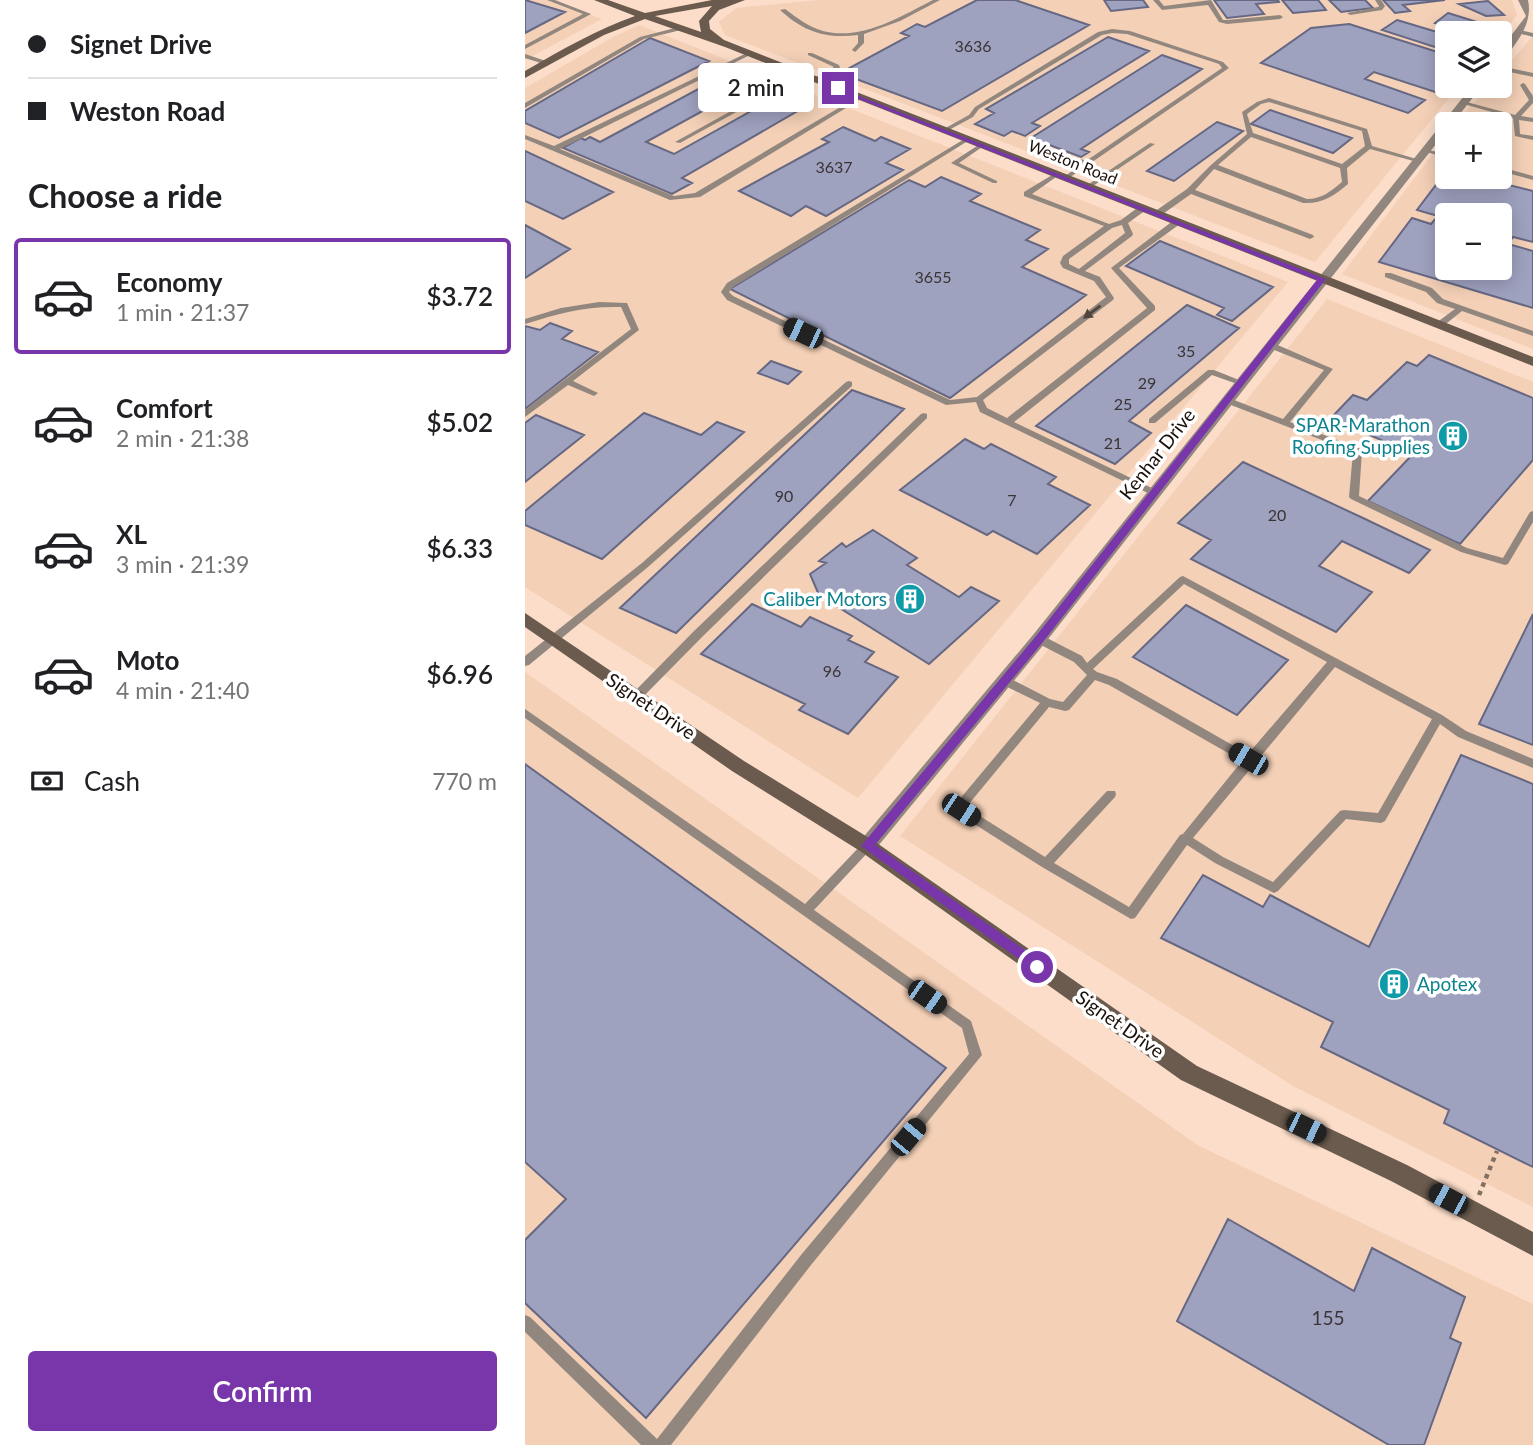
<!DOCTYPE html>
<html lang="en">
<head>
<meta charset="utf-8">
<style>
  :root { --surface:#fff; --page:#f6f6f6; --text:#202124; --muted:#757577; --line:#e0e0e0; --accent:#7936aa }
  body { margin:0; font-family:Lato,sans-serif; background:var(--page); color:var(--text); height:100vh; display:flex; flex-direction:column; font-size:26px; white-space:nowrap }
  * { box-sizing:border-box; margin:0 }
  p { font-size:23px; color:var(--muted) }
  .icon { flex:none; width:38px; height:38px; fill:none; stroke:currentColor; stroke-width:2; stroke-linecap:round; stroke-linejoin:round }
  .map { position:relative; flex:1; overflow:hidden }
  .side { display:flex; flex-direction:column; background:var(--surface); width:525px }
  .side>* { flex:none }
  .hud { display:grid; align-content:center; height:154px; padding:0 28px; background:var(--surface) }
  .buttons { position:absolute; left:910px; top:21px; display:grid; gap:14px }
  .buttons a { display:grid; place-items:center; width:77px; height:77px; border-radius:7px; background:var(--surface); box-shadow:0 4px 18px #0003; font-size:35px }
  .end { position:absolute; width:32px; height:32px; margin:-16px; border:9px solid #7936aa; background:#fff; box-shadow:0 0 0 4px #fff }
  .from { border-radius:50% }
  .bubble { position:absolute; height:49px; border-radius:7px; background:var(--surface); box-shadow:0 4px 18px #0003; font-size:23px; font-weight:600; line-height:49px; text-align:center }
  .car { position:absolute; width:21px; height:42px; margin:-21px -10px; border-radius:9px; box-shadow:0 0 5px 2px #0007; background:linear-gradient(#222 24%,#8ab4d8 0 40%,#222 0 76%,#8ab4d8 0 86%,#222 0) }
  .hud b { display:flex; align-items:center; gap:24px; height:66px; font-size:26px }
  .hud b+b { border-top:2px solid var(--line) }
  .hud i { width:18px; height:18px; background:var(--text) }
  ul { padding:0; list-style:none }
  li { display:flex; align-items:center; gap:21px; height:116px; margin:0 14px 10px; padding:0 14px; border:4px solid transparent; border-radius:7px }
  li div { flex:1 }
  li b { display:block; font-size:26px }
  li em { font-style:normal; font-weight:600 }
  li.on { border-color:var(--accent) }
  li>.icon { width:63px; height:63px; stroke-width:1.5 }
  h2 { padding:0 28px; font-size:32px; line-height:84px }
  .pay { display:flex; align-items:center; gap:18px; height:77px; padding:0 28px; font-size:26px }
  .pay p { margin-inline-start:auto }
  .action { display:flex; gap:14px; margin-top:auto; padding:14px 28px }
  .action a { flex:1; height:80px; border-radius:7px; background:var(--accent); color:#fff; font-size:28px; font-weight:600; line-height:80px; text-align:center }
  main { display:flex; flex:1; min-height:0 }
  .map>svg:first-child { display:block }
  .built { fill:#f4d0b7; fill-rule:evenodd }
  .building { fill:#9fa2bf; stroke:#666883; stroke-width:2; fill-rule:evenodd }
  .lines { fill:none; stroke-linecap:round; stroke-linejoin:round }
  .path { stroke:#847063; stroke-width:4.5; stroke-dasharray:4.5 4.5; stroke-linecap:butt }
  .lane { fill:#92877e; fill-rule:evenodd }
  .street { fill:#92877e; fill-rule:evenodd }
  .secondary { fill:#6b5b4e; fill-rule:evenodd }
  .oneway { fill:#50463e }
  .route { fill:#7936aa }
  .labels { text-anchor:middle; stroke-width:7; stroke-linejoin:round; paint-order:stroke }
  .number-label { font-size:16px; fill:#3b3436 }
  .far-street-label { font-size:16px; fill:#1a1009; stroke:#fff }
  .culture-label { font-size:19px; fill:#0d838f; stroke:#fff; text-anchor:end }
  .street-label { font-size:19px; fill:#1a1009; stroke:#fff }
  .near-number-label { font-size:19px; fill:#3b3436 }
</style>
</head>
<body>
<main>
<section class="side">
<div class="hud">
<b><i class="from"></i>Signet Drive</b>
<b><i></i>Weston Road</b>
</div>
<h2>Choose a ride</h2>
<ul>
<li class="on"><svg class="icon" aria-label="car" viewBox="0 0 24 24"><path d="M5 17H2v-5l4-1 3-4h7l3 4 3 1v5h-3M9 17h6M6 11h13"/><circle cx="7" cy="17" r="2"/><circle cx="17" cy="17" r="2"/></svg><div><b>Economy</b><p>1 min · 21:37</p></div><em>$3.72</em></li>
<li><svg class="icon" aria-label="car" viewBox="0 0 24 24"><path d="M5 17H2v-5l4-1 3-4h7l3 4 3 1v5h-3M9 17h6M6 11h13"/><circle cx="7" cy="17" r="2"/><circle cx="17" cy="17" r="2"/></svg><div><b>Comfort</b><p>2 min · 21:38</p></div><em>$5.02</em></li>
<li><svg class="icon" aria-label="car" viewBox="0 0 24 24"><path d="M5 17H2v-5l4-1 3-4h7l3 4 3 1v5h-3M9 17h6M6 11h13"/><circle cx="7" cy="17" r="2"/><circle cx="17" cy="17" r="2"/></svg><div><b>XL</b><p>3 min · 21:39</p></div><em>$6.33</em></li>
<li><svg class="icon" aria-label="car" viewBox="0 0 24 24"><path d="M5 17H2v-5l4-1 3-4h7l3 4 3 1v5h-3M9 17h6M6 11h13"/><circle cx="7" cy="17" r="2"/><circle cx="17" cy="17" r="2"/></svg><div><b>Moto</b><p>4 min · 21:40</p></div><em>$6.96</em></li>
</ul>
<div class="pay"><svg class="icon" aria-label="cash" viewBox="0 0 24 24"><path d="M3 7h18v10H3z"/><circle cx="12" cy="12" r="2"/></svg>Cash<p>770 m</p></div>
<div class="action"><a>Confirm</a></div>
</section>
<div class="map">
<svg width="1008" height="1445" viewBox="0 0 1008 1445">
  <rect width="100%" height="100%" fill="#fbddc9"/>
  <path class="built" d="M0,0H27L77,19L0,60Z
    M294,0H987L992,15L975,36V33H922V86H934L790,262L200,35L194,22L211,8Z
    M114,25L763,282L333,798L0,587V88L88,37Z
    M1008,36V349L817,274L922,135V177H975V124H930L964,86H975V74ZM922,215H975V268H922Z
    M802,299L1008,382V1207L768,1086L375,836Z
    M0,672L674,1146L1008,1304V1445H0Z"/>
  <path class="building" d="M0,0L40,12L0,33Z
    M452,0H490L564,25L417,111L315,73L384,36L376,33L392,24L400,27Z
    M579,0H618L623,7L586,11Z
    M689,0H753L754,2L731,4L739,14L702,18Z
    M757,0H793L801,10L768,13Z
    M804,0H840L848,8L816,12Z
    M858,0H920L878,5L885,11L870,13Z
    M963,1L979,15L961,16L934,4Z
    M923,13L962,25L951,33H944L910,23Z
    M872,20L922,35V51L857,30Z
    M824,24L922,55V74L913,81L921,84L910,92L849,72L840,79L900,100L883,113L736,63L786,28Z
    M583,37L624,51L507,123L515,126L500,136L487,131L479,136L450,124L469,113L461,109Z
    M125,38L184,61L34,138L0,123V111Z
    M637,55L677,69L556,149L564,152L556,157L506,138Z
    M201,74L227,84L121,142L149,154L255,95L283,105L157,178L167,183L147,194L38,148L56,138L60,140L65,137L75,142Z
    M745,110L827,138L808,153L726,124Z
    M692,122L718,131L649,181L622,171Z
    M318,127L350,141L356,137L385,149L361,163L378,170L301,216L281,206L266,216L214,191L304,142L297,139Z
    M0,151L88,192L38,219L0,201Z
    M920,173L922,177H952L1008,191V242L988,237L983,244L1008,251V308L854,262L887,218L906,224L913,216L892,210ZM922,215H975V268H922Z
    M416,177L456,194L445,201L515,230L501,240L523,249L497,267L561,295L425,398L205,289L384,180L400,187Z
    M0,225L45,249L0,278Z
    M635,241L748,287L707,321L692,315L699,308L601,266Z
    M662,305L714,328L604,421L626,433L590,464L511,426Z
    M25,323L47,331L37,339L73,352L0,409V326L15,330Z
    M904,355L1008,398V460L935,544L843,501L888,454L806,418L828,395L842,400L882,362L892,366Z
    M246,361L276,372L263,384L233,373Z
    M327,390L379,409L151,633L95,608Z
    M119,413L176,435L192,422L219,432L77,559L0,525V511Z
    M11,415L59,435L0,482V423Z
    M440,439L459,449L466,444L531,477L523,484L565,505L512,554L468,531L462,535L375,490Z
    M718,462L838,518L905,550L884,573L817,541L794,566L847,592L811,632L666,559L686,540L653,523Z
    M348,530L392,558L382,565L434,597L446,587L474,601L404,664L294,595L285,574L301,563L294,561L317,543L321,547Z
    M227,604L276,627L285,617L327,636L323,640L349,652L340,662L373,677L323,734L274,710L280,704L176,654Z
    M661,605L763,660L712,715L608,657Z
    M1008,614V745L954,724Z
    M936,755L1008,784V1167L919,1123L924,1110L796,1047L808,1022L636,938L678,875L738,907L745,895L844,947Z
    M0,764L421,1068L121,1418L0,1303V1240L41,1199L0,1162Z
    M703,1219L829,1291L847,1248L940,1297L925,1338L936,1343L899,1445H864L652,1321Z"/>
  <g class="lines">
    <path class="path" d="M954,1195L972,1151"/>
    <path class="lane" d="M22,0H30L66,14L0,49V45L58,14Z
      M408,0H415L375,21L339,34V43L330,52L327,50L333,43V35C301,39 279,32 255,10L260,9C272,18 284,27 298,31C336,41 375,17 408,0Z
      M628,0H634L639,6L686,0L698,20H702L755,15L758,17L755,19L702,24L694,22L683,5L637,10Z
      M850,0H856L860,6L857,10L825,15L822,13L853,7L854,6Z
      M154,27L156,28V30L119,39L0,108V103L115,37Z
      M587,29L605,31L698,62L704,68L541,180L539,179V177L556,164L515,148V146H519L561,161L697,68L694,64L602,34L587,33L577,35L454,109L448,117L422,131L417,130L444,115L450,107L573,32Z
      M995,30L1008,33V37L993,33V31Z
      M224,52L229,53L35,149L149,196L170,193L334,96L339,97L175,197L145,200L0,139V135L29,146Z
      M283,53H287L314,65L315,68L293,80H289V78L309,67L283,55Z
      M0,54L24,62L25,63L22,65L0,58Z
      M975,66L1008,73V77L975,70Z
      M275,73L280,74L155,143L150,142Z
      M998,83L1000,84L1008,96V103L996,116L1008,118V122L994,120L995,134L1008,136V140L990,136L988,118L935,103L938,101L990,115L1004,100L995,85Z
      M744,98L842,129L847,146L895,160L892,162L845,149L822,168L823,184C809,196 797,204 778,203L689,169L670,190L788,235L789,237L785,239L666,194L635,216H629V212L662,189L686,165L722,134L717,112L732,102ZM744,102L837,131L840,146L817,164L728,133L722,114L736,104ZM726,137L815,168L817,182C806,191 797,199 782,199L693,165Z
      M441,138L446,139L208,287L204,292L208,296L425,400L452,397L581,297L569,281L538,268L535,263L538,256L579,226L499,196V192L532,172L535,174L534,175L507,194L584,224L596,220L615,206H621V210L603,223L608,234L607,236L560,271L575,277L589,298L588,300L458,400L462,408L482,418L622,308L586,268L649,220H655V224L594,268L630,306V310L489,422L631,490L633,492L631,494H625L455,412L451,402L421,405L202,300L196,292L202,283ZM597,225L600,233L554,269L544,264V259L587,228Z
      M625,143L630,144L565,188H561V186Z
      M455,144L460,145L434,163L472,181V183H468L426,163Z
      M898,149L922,154V158L898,151Z
      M975,167L1008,176V180L975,171Z
      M860,273H866L907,288L918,299L1008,331V336L937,311L917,327H911V323L930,309L912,303L901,292L860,277Z
      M74,302L102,303L114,330L48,381L73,393L69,396L43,385L0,417V410L106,329L96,307C59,306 35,313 0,324V319L36,308Z
      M742,343H748L808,369L765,422L836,449L837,451L834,496L942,548L978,558L1005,512L1008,511V522L983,564L980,565L936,552L826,499L824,497L828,452L698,402V398H704L758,419L799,370L742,347Z
      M683,370H689L719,382L715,385L687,375L630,423H624V419Z
      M324,381L327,382V386L123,567L4,665L0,666V656L117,563L321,382Z
      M399,413L402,414V418L177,637L116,699H108L107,696L108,693L169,631L396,414Z
      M658,576L917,715L941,731L1008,759V768L933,737L915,724L860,821L856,823L821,819L753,891L749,893L745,891L690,863L662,845L610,918L606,919L517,867L432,813L430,810L434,800L515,703L476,684L475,681L476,678H484L525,699L538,702L562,675L549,662L510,642L509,639L510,636H518L557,656L562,663L655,577ZM659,584L802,662L723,754L592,679L572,672L568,669ZM810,667L907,719L853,813L819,810L815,811L748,882L698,857L668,838ZM570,680L584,685L717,761L658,834L655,835L604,907L529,863L590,797L591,794L590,791H582L520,857L442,808L443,805L524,707L540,711L544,710Z
      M0,709L280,904L338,843L342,841L346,843L348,846L346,849L289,910L446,1021L457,1055L286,1265L146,1445H116L0,1332V1315L5,1317L132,1439L276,1255L444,1054L437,1028L0,718Z"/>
    <path class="street" d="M993,0H1003C1008,23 993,41 979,59L975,60V50L1001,16Z
      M947,86H957L927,124H922V130L520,643L349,851L342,854L335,851L333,846L335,841L508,635Z"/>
    <path class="secondary" d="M69,0H83L120,13L187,0H220L194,10L184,21L185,29L199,40L1008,357V366L200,47L120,19L79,35L0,78V71C36,50 71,30 110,16ZM187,6L174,21L176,32L130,16Z
      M0,613L219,761L349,841L672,1066L882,1165L1008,1232V1256L866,1181L656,1080L335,851L207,771L0,627Z"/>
  </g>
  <defs><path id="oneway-solid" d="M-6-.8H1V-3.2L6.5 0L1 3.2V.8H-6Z" transform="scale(1.75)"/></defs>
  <use class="oneway" href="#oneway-solid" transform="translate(567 312) rotate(143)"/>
  <path class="route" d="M311,87L801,279L518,642L350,845L517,962L519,967L512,972L336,846L511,636L792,280L311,90Z"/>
  <defs>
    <g id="building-disc" transform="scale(1.575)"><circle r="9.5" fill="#0f9aa8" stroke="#fff"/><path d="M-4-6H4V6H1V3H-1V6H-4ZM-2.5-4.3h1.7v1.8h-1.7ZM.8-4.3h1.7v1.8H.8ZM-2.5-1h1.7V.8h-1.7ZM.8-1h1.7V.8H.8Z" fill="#fff"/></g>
  </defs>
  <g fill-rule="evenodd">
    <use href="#building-disc" x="928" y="436"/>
    <use href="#building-disc" x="385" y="599"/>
    <use href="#building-disc" x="869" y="984"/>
  </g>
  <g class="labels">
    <g class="number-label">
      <text x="448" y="52">3636</text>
      <text x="309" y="173">3637</text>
      <text x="408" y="283">3655</text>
      <text x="661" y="357">35</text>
      <text x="622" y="389">29</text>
      <text x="598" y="410">25</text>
      <text x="588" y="449">21</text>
      <text x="259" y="502">90</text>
      <text x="487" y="506">7</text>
      <text x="752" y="521">20</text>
      <text x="307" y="677">96</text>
    </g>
    <g class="far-street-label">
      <text transform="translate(548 162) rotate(22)" y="6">Weston Road</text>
    </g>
    <g class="culture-label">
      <text x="905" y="432">SPAR-Marathon<tspan x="905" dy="22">Roofing Supplies</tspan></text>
      <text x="362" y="606">Caliber Motors</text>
      <text x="892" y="991" text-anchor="start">Apotex</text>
    </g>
    <g class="street-label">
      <text transform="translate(632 454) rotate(-52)" y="7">Kenhar Drive</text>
      <text transform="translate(126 706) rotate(34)" y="7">Signet Drive</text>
      <text transform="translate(595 1024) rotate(35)" y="7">Signet Drive</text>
    </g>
    <g class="near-number-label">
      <text x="803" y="1325">155</text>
    </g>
  </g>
</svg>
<div class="buttons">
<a><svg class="icon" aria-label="layers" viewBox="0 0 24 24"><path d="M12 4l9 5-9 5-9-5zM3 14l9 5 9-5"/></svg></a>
<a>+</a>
<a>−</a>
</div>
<i class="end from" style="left:512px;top:967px"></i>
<i class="end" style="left:313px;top:88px"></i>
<div class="bubble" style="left:173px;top:63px;width:116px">2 min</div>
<i class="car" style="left:278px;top:333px;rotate:295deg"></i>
<i class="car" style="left:723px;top:759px;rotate:300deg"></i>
<i class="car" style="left:436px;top:810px;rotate:123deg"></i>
<i class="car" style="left:402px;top:997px;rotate:125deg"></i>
<i class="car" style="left:781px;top:1128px;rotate:116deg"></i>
<i class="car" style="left:383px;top:1137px;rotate:40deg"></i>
<i class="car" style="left:923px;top:1199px;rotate:298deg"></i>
</div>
</main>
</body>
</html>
